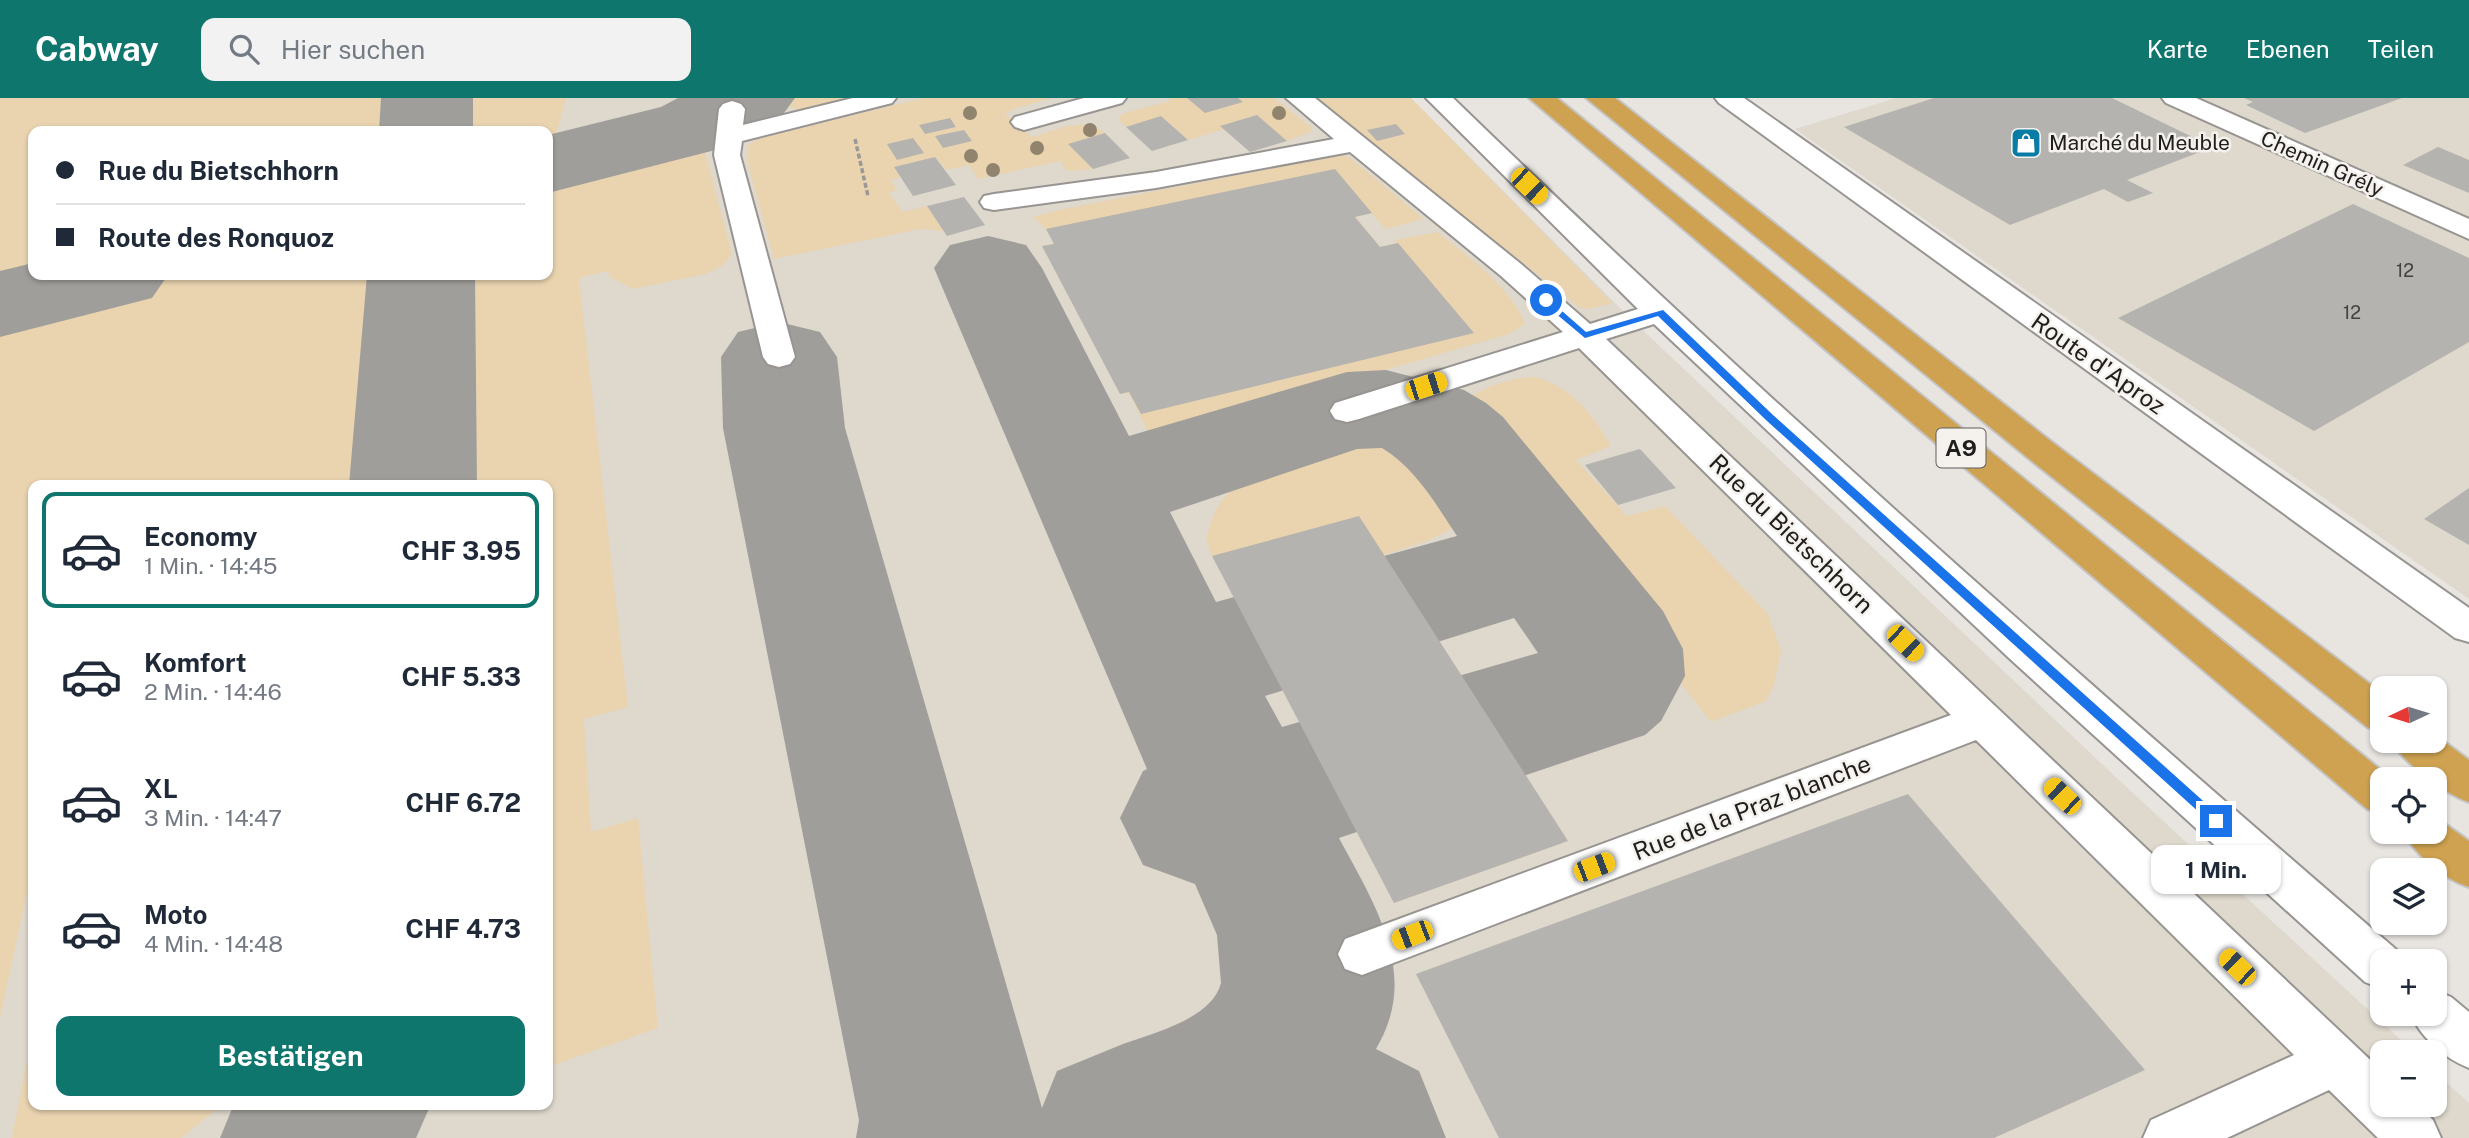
<!DOCTYPE html>
<html lang="de">
<head>
<meta charset="utf-8">
<style>
  :root { --surface:#fff; --page:#f2f2f3; --text:#1f2937; --muted:#747a83; --line:#e0e1e3; --accent:#0f766e }
  body { margin:0; font-family:"Public Sans",sans-serif; background:var(--page); color:var(--text); height:100vh; display:flex; flex-direction:column; font-size:26px; white-space:nowrap }
  * { box-sizing:border-box; margin:0 }
  p { font-size:23px; color:var(--muted) }
  .icon { flex:none; width:38px; height:38px; fill:none; stroke:currentColor; stroke-width:2; stroke-linecap:round; stroke-linejoin:round }
  .map { position:relative; flex:1; overflow:hidden }
  .details { position:absolute; left:28px; top:382px; width:525px; height:630px; display:flex; flex-direction:column; background:var(--surface); border-radius:14px; box-shadow:0 2px 5px #0004 }
  .details>* { flex:none }
  .guide { position:absolute; left:28px; top:28px; width:525px; height:154px; border-radius:14px; box-shadow:0 2px 5px #0004; display:grid; align-content:center; height:154px; padding:0 28px; background:var(--surface) }
  .needle { width:46px; rotate:266deg }
  .buttons { position:absolute; left:2370px; top:578px; display:grid; gap:14px }
  .buttons a { display:grid; place-items:center; width:77px; height:77px; border-radius:14px; background:var(--surface); box-shadow:0 2px 5px #0004; font-size:35px }
  .end { position:absolute; width:32px; height:32px; margin:-16px; border:9px solid #1a73e8; background:#fff; box-shadow:0 0 0 4px #fff }
  .from { border-radius:50% }
  .bubble { position:absolute; height:49px; border-radius:14px; background:var(--surface); box-shadow:0 2px 5px #0004; font-size:23px; font-weight:700; line-height:49px; text-align:center }
  .car { position:absolute; width:21px; height:42px; margin:-21px -10px; border-radius:9px; box-shadow:0 0 5px 2px #0007; background:linear-gradient(#f5c518 24%,#345 0 40%,#f5c518 0 76%,#345 0 86%,#f5c518 0) }
  .guide b { display:flex; align-items:center; gap:24px; height:66px; font-size:26px }
  .guide b+b { border-top:2px solid var(--line) }
  .guide i { width:18px; height:18px; background:var(--text) }
  ul { padding:12px 0 0; list-style:none }
  li { display:flex; align-items:center; gap:21px; height:116px; margin:0 14px 10px; padding:0 14px; border:4px solid transparent; border-radius:14px }
  li div { flex:1 }
  li b { display:block; font-size:26px }
  li em { font-style:normal; font-weight:700 }
  li.on { border-color:var(--accent) }
  li>.icon { width:63px; height:63px; stroke-width:1.5 }
  .primary-button { display:flex; gap:14px; margin-top:auto; padding:14px 28px }
  .primary-button a { flex:1; height:80px; border-radius:14px; background:var(--accent); color:#fff; font-size:28px; font-weight:700; line-height:80px; text-align:center }
  header { display:flex; align-items:center; gap:42px; box-sizing:border-box; height:98px; padding:0 35px; background:var(--accent); color:#fff }
  header strong { font-size:33px }
  nav { display:flex; gap:38px; margin-inline-start:auto; font-size:24px }
  .search { width:490px; height:63px; background:var(--page); display:flex; align-items:center; gap:18px; box-sizing:border-box; padding:0 24px; border-radius:14px; color:var(--muted); font-size:26px }
  .map>svg:first-child { display:block }
  .built { fill:#ded8cd; fill-rule:evenodd }
  .green { fill:#ead4b0 }
  .lines { fill:none; stroke-linecap:round; stroke-linejoin:round }
  .taxiway { fill:#a09e9a; fill-rule:evenodd }
  .building { fill:#b5b3af }
  .minor-casing { stroke:#979491; stroke-width:4 }
  .highway-casing { stroke:#c5c4c4; stroke-width:4 }
  .path { stroke:#9b9895; stroke-width:3.5; stroke-dasharray:5 2.5; stroke-linecap:butt }
  .minor { fill:#fff; fill-rule:evenodd }
  .highway { fill:#cea251; fill-rule:evenodd }
  .tree { fill:#91846e }
  .route { fill:#1a73e8 }
  .labels { text-anchor:middle; stroke-width:5; stroke-linejoin:round; paint-order:stroke }
  .far-number-label { font-size:18px; fill:#444342 }
  .far-poi-label { font-size:21px; fill:#1f1e1d; stroke:#f5f2ee; text-anchor:start }
  .far-street-label { font-size:21px; fill:#1f1e1d; stroke:#f5f2ee }
  .shield { fill:#f5f2ee; stroke:#5f5e5c; stroke-width:2 }
  .shield-label { font-size:23px; font-weight:bold; fill:#1f1e1d }
  .street-label { font-size:24px; fill:#1f1e1d; stroke:#f5f2ee }
</style>
</head>
<body>
<header>
<strong>Cabway</strong>
<div class="search"><svg class="icon" aria-label="search" viewBox="0 0 24 24"><circle cx="10" cy="10" r="6"/><path d="M15 15l6 6"/></svg>Hier suchen</div>
<nav><a>Karte</a><a>Ebenen</a><a>Teilen</a></nav>
</header>
<div class="map">
<svg width="2469" height="1040" viewBox="0 0 2469 1040">
  <rect width="100%" height="100%" fill="#e8e5e1"/>
  <path class="built" d="M0,0H1411L1633,223L2121,684L2414,954H2382V1006H2434V973L2469,1005V1040H0ZM33,33H548V177H33ZM33,387H548V1006H33Z
    M1896,0H2469V501L1795,31Z"/>
  <path class="green" d="M0,0H400L398,33H33V177H74L0,195Z
    M454,0H566L554,45L548,54V33H453Z
    M782,0H852L808,11H796L783,5Z
    M923,0H1051L1012,12L1005,16L1032,39C1054,33 1086,17 1105,35L1069,46L1093,71L1067,73L1060,63L978,81L969,67L946,72L935,59L894,69L900,79L891,82L897,92L889,95L903,114L927,108L944,133L920,131L774,161L748,66V47L758,41Z
    M1169,0H1274L1311,29L1312,33L1287,43L1256,17L1221,28L1224,31L1188,42L1161,18L1126,29L1120,23V18L1125,15L1169,3Z
    M1311,0H1411L1612,205L1590,211L1579,209Z
    M710,34L702,44L732,156L722,168L706,176L633,191L610,179L608,173L579,180L628,609L584,621L591,734L638,720L658,930L548,969V387H447L452,177H548V75Z
    M1341,57L1349,59L1424,121L1385,131L1372,115L1356,119L1380,149L1398,145L1395,142L1437,134C1465,155 1513,192 1525,226L1509,236L1156,339L1147,332L1129,295L1120,296L1042,148L1054,145L1046,131L1033,119L1059,112Z
    M141,177H388L377,387H33V766L0,920V213Z
    M1534,279C1569,286 1594,318 1611,348L1576,362L1627,418L1665,408L1767,515L1781,552L1774,587L1766,603L1711,624L1467,308L1468,300C1488,288 1510,280 1534,279Z
    M1361,345C1422,349 1427,357 1460,407L1454,430L1427,443L1384,457L1568,743L1394,805L1212,458L1206,440C1210,429 1213,415 1220,405C1250,363 1314,357 1361,345Z
    M33,932V1006H223L181,1040H12Z"/>
  <g class="lines">
    <path class="taxiway" d="M381,0H473V33H379Z
      M678,0H795L781,19L727,49L548,95V37L661,9Z
      M988,138L1026,147L1042,170L1129,338L1347,274L1386,272L1464,292L1486,305L1503,319L1663,513L1683,551L1685,578L1661,623L1645,637L1339,740C1367,793 1410,858 1389,922C1386,932 1381,942 1376,951L1419,973L1446,1040H856L859,1022L723,330L721,259L738,234L779,224L820,234L837,259L845,330L1042,1010L1057,973C1079,964 1101,955 1123,946C1153,935 1212,921 1221,885L1217,837L1195,786L1143,767L1120,720L1143,673L1147,671L934,170L950,147ZM1382,350C1416,371 1435,405 1457,438L1216,504L1170,414L1357,351ZM1514,520L1538,555L1282,629L1265,598Z
      M33,165V177H168L152,200L0,239V173Z
      M367,177H475L477,387H349Z
      M234,1006H431L416,1040H220Z"/>
  </g>
  <path class="building" d="M1187,0H1238L1243,4L1205,15Z
    M1934,0H2112L2213,49L2127,82L2153,95L2128,104L2104,91L2010,127L1844,29Z
    M2244,0H2402L2305,35L2246,7L2253,4Z
    M1257,17L1287,43L1250,54L1220,28Z
    M1161,18L1188,42L1152,53L1126,29Z
    M950,20L956,29L925,36L919,27Z
    M1396,26L1405,36L1377,43L1367,32Z
    M964,32L972,43L943,50L935,38Z
    M1105,35L1130,60L1093,71L1068,46Z
    M913,40L924,55L897,62L887,46Z
    M2438,49L2469,62V95L2403,67Z
    M935,59L956,87L913,98L894,69Z
    M1335,71L1372,115L1355,119L1380,149L1398,145L1474,235L1141,316L1129,294L1120,296L1042,148L1054,146L1046,131Z
    M964,99L985,127L947,138L927,108Z
    M2353,106L2469,160V244L2314,333L2118,220Z
    M1640,351L1676,390L1618,407L1585,367Z
    M2469,390V447L2424,421Z
    M1359,418L1568,743L1394,805L1212,458Z
    M1908,696L2145,972L1994,1040H1499L1416,876Z"/>
  <g class="lines">
    <g class="minor-casing">
      <path id="minor" d="M853,0H896L892,5L742,43L740,57L795,259L790,266L779,269L768,266L763,259L714,57L719,11L723,6L732,3L741,6L745,11L743,27Z
        M1084,0H1126L1122,5L1024,32L1015,29L1011,24L1015,19Z
        M1286,0H1315L1521,166L1590,226L1638,211L1426,0H1453C1758,296 2077,576 2399,854L2403,863H2382V891L2365,884L2009,560L1654,226L1606,241L2382,973V1006H2417L2433,1022L2441,1040H2378L2329,992L2227,1040H2143L2151,1022L2294,957L1976,642L1362,877L1345,871L1338,856L1345,841L1951,617L1579,250L1359,321L1347,324L1335,321L1330,313L1335,305L1563,234L1501,178L1350,54L1156,90L994,112L984,110L980,104L984,98L994,96L1156,74L1334,41Z
        M1715,0H1744L2469,510V544L2455,540L1719,5Z
        M2162,0H2196L2469,121V141L2166,5Z
        M2434,892L2451,899L2469,914V970C2444,960 2421,940 2410,915H2434Z"/>
    </g>
    <g class="highway-casing">
      <path id="highway" d="M1529,0H1557L2392,681H2382V716L2367,711Z
        M1586,0H1615L2052,344L2382,595V634L2367,629L2028,360Z
        M2434,636L2469,662V704C2445,696 2403,665 2391,642H2434Z
        M2434,718L2469,743V789C2444,781 2415,757 2403,733H2434Z"/>
    </g>
    <path class="path" d="M855,41L868,98"/>
    <use href="#minor" class="minor"/>
    <use href="#highway" class="highway"/>
  </g>
  <g class="tree">
    <circle cx="970" cy="15" r="7"/>
    <circle cx="1279" cy="15" r="7"/>
    <circle cx="1090" cy="32" r="7"/>
    <circle cx="1037" cy="50" r="7"/>
    <circle cx="971" cy="58" r="7"/>
    <circle cx="993" cy="72" r="7"/>
  </g>
  <path class="route" d="M1546,199L1586,234L1663,212L1773,317L2221,719V726H2212L1766,322L1658,218L1585,240L1542,204V200Z"/>
  <defs>
    <g id="shop-square" transform="scale(1.575)"><rect x="-9" y="-9" width="18" height="18" rx="4" fill="#087ca4" stroke="#f5f2ee"/><path d="M-5-2.5h2.3a2.7 3.5 0 0 1 5.4 0H5L5.5 6h-11ZM-1.5-2.5h3a1.5 2.3 0 0 0-3 0Z" fill="#fff"/></g>
  </defs>
  <g fill-rule="evenodd">
    <use href="#shop-square" x="2026" y="45"/>
  </g>
  <g class="labels">
    <g class="far-number-label">
      <text x="2405" y="179">12</text>
      <text x="2352" y="221">12</text>
    </g>
    <g class="far-poi-label">
      <text x="2049" y="52">Marché du Meuble</text>
    </g>
    <g class="far-street-label">
      <text transform="translate(2322 66) rotate(24)" y="7">Chemin Grély</text>
    </g>
    <rect class="shield" x="1936.5" y="330.5" width="49" height="39" rx="5"/>
    <g class="shield-label">
      <text x="1961" y="358">A9</text>
    </g>
    <g class="street-label">
      <text transform="translate(2098 266) rotate(35)" y="8">Route d'Aproz</text>
      <text transform="translate(1791 436) rotate(44)" y="8">Rue du Bietschhorn</text>
      <text transform="translate(1752 710) rotate(-21)" y="8">Rue de la Praz blanche</text>
    </g>
  </g>
</svg>
<div class="buttons">
<a><svg class="needle" viewBox="-14 -14 28 28"><path d="M0-13l5 13h-10z" fill="#e53935"/><path d="M0 13l5-13h-10z" fill="#747a83"/></svg></a>
<a><svg class="icon" aria-label="locate" viewBox="0 0 24 24"><circle cx="12" cy="12" r="6"/><path d="M12 2v4M12 18v4M2 12h4M18 12h4"/></svg></a>
<a><svg class="icon" aria-label="layers" viewBox="0 0 24 24"><path d="M12 4l9 5-9 5-9-5zM3 14l9 5 9-5"/></svg></a>
<a>+</a>
<a>−</a>
</div>
<i class="end from" style="left:1546px;top:202px"></i>
<i class="end" style="left:2216px;top:723px"></i>
<div class="bubble" style="left:2151px;top:747px;width:130px">1 Min.</div>
<i class="car" style="left:1529px;top:88px;rotate:134deg"></i>
<i class="car" style="left:1426px;top:288px;rotate:72deg"></i>
<i class="car" style="left:1905px;top:545px;rotate:134deg"></i>
<i class="car" style="left:2062px;top:698px;rotate:314deg"></i>
<i class="car" style="left:1594px;top:769px;rotate:69deg"></i>
<i class="car" style="left:1412px;top:837px;rotate:249deg"></i>
<i class="car" style="left:2237px;top:869px;rotate:314deg"></i>
<div class="guide">
<b><i class="from"></i>Rue du Bietschhorn</b>
<b><i></i>Route des Ronquoz</b>
</div>
<section class="details">
<ul>
<li class="on"><svg class="icon" aria-label="car" viewBox="0 0 24 24"><path d="M5 17H2v-5l4-1 3-4h7l3 4 3 1v5h-3M9 17h6M6 11h13"/><circle cx="7" cy="17" r="2"/><circle cx="17" cy="17" r="2"/></svg><div><b>Economy</b><p>1 Min. · 14:45</p></div><em>CHF 3.95</em></li>
<li><svg class="icon" aria-label="car" viewBox="0 0 24 24"><path d="M5 17H2v-5l4-1 3-4h7l3 4 3 1v5h-3M9 17h6M6 11h13"/><circle cx="7" cy="17" r="2"/><circle cx="17" cy="17" r="2"/></svg><div><b>Komfort</b><p>2 Min. · 14:46</p></div><em>CHF 5.33</em></li>
<li><svg class="icon" aria-label="car" viewBox="0 0 24 24"><path d="M5 17H2v-5l4-1 3-4h7l3 4 3 1v5h-3M9 17h6M6 11h13"/><circle cx="7" cy="17" r="2"/><circle cx="17" cy="17" r="2"/></svg><div><b>XL</b><p>3 Min. · 14:47</p></div><em>CHF 6.72</em></li>
<li><svg class="icon" aria-label="car" viewBox="0 0 24 24"><path d="M5 17H2v-5l4-1 3-4h7l3 4 3 1v5h-3M9 17h6M6 11h13"/><circle cx="7" cy="17" r="2"/><circle cx="17" cy="17" r="2"/></svg><div><b>Moto</b><p>4 Min. · 14:48</p></div><em>CHF 4.73</em></li>
</ul>
<div class="primary-button"><a>Bestätigen</a></div>
</section>
</div>
</body>
</html>
